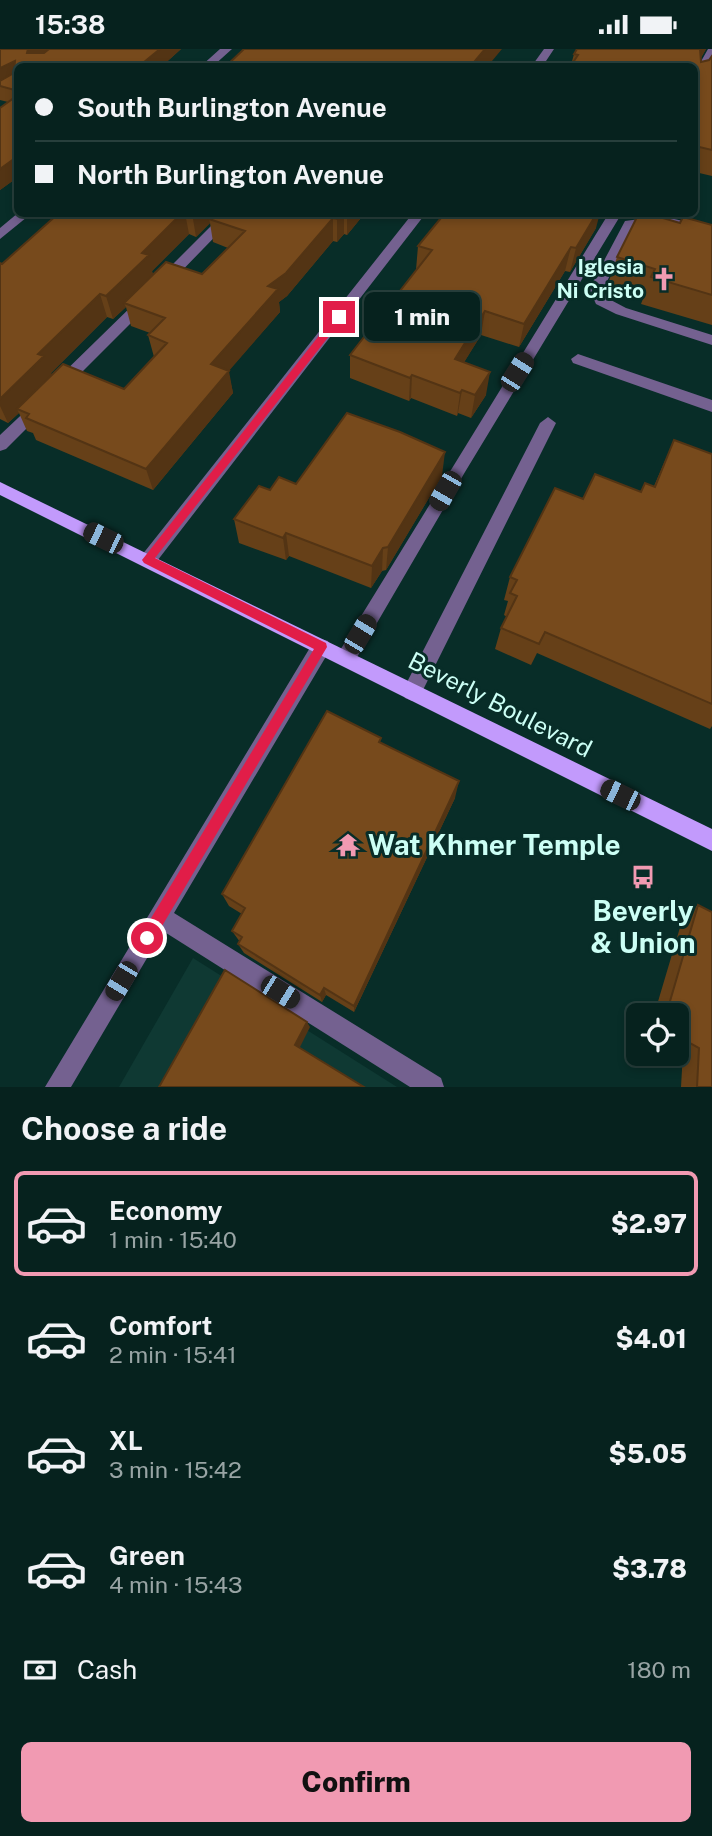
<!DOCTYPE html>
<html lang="en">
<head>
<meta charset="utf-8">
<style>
  :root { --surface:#06221e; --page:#142f2b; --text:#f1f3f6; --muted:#98a4a4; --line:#273f3c; --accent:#f19ab2 }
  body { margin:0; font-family:"Public Sans",sans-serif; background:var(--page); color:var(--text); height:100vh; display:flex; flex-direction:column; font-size:26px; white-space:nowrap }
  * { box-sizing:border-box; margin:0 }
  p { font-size:23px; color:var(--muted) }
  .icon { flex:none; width:38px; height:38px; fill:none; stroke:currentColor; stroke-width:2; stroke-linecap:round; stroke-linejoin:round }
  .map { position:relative; height:1038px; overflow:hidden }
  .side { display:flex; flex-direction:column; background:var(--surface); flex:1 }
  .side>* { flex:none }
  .banner { position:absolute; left:14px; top:14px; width:684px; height:154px; border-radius:10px; box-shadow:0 4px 10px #0003,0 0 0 2px var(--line); display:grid; align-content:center; height:154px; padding:0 21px; background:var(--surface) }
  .buttons { position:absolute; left:626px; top:954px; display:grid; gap:14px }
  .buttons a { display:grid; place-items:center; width:63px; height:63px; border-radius:10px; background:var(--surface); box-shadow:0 4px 10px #0003,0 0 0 2px var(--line); font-size:35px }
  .end { position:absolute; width:32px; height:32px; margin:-16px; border:9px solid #e11d48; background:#fff; box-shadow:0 0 0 4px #fff }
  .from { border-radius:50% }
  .bubble { position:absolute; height:49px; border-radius:10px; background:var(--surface); box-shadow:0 4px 10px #0003,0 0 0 2px var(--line); font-size:23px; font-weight:800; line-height:49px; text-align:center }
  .car { position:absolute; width:21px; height:42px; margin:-21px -10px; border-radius:9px; box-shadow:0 0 5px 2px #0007; background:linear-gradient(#222 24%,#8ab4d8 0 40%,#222 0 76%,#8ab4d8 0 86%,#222 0) }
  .banner b { display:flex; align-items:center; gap:24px; height:66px; font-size:26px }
  .banner b+b { border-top:2px solid var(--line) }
  .banner i { width:18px; height:18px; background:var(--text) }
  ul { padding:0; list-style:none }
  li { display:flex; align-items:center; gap:21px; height:105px; margin:0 14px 10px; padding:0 7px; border:4px solid transparent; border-radius:10px }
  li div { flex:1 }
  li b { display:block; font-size:26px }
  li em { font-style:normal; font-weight:800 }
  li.on { border-color:var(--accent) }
  li>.icon { width:63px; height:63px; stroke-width:1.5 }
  h2 { padding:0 21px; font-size:32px; line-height:84px }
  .pay { display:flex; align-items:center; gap:18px; height:77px; padding:0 21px; font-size:26px }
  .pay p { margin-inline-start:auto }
  .primary-button { display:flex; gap:14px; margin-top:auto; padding:14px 21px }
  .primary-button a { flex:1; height:80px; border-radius:10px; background:var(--accent); color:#111; font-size:28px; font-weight:800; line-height:80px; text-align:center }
  .status { display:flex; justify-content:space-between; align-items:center; height:49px; padding:0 35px; background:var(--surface); direction:ltr }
  .status svg { height:19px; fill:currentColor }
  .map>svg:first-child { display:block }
  .built { fill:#0f3933 }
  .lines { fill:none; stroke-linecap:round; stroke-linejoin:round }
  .minor { fill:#746190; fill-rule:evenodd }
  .major { fill:#c29afc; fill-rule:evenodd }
  .wall { fill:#664018; fill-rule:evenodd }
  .shaded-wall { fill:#533414 }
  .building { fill:#774a1c; stroke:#533414; stroke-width:2 }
  .route { fill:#e11d48 }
  .labels { text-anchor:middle; stroke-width:6; stroke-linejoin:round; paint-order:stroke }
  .far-poi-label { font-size:21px; font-weight:bold; fill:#ccfff5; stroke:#082d28; text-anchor:end }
  .street-label { font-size:24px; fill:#ccfff5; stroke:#082d28 }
  .near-poi-label { font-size:28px; font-weight:bold; fill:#ccfff5; stroke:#082d28; text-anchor:start }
</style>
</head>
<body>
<div class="status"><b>15:38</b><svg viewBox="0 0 49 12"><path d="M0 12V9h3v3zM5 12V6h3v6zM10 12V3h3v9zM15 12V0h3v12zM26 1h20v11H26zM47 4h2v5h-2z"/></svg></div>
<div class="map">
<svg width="712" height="1038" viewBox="0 0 712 1038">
  <rect width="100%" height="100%" fill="#082d28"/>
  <path class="built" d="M193,909L397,1038H119Z"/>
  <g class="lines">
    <path class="minor" d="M220,0H232L212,18H200Z
      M544,0H554L542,18H531Z
      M708,0H712V11L699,34L695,35V23Z
      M18,164H32L0,190V179Z
      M224,164H238L168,236H158V230Z
      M413,164H426L154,516L148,518L142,516L139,511L142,506Z
      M609,164H622L465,423L353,615L346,617L339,615L337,609L339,603Z
      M662,167L712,179V187L671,176L635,178L603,240L607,249L626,259L712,286V296L616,265L596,255L589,240L625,172Z
      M144,248L149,250V256L64,341H54L51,337L54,333L139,250Z
      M578,305L712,351V363L573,314L571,310Z
      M40,351L48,357L45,361L6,400L0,402V386L35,353Z
      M548,368L556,374L419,649L412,652L405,649L402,643L405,637L540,374Z
      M321,590L328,592L330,598L328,604L174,864L441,1029L444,1038H410L163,882L71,1038H45L314,592Z"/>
    <path class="major" d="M0,433L712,780V802L0,446Z"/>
  </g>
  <path class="wall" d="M0,0H181L161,18H18V128L0,141L8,53L0,51Z
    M577,0H706L701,9V13L709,11L712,7V127L695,123V18L571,16L574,5Z
    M59,164H365L347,186L344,185L337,193L333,192L287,247L279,253L280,263L228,322L233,344L153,441L36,391L33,384L27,382L19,364L8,374L0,370V214L2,215ZM210,174L213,193L228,199L202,225L153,226L152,222L189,185L196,188ZM126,258L131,277L150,284L148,286L154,308L124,340L52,326L51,324L107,268L113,270Z
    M680,174L712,176V276L641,255L644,247L608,235L617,208Z
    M596,179L570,223L565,222L519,298L481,286L464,313L486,346L471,369L458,364L457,367L411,349L409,352L350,329V306L416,221L418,197Z
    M674,391L712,405V677L710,680L537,604L531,616L495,600L501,579L507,568L504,566L508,552L504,551L510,528L583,450L641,443L654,437Z
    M442,427L386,521L382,522L371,539L289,507L286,511L239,494L234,470L270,441L296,435Z
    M380,694L455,749L354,963L326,946L322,953L244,904L238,895L240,893L232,882L242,865L229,857L222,845Z
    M698,856L712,1038H681L683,1003L677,999V966H654L684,865Z"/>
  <path class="shaded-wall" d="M28,0H53L32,16L27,4Z
    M160,0H181L161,18H138Z
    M485,0H502L487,18H470Z
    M700,0H706L695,18Z
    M15,12L18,20L0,37V19Z
    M18,107V128L0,141V120Z
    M182,164H185L189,185L152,222L154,230L124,254L126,258L113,270L106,247L142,204Z
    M192,164H220L209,170L210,174L196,188Z
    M342,164H344V185L337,193V170Z
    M347,164H365L347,186Z
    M596,164H600L596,179L570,223L576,199Z
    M333,169V192L287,247L279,253L280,263L215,338L211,315L268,237Z
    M571,198L565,222L519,298L524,275Z
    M100,245L107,268L51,324L53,330L17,360L19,364L8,374L0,357V350L38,305Z
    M485,262L481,286L452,333L455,310Z
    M229,322L233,344L153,441L146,420Z
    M490,323L486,346L471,369L475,346Z
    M412,326L411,349L409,352L410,329Z
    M462,341L458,364L457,367L460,344Z
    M445,403L442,427L386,521L388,498Z
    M286,484L289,507L286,511L283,489Z
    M383,499L382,522L371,539L372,517Z
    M459,732L455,749L354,963V957Z
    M324,939L326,946L322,953L320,946Z
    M307,973L310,978L299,1000L295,996Z"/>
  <path class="building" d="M0,0H28L27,4H44L49,0H160L138,18H18V42L0,37V32L14,24L15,12L0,19Z
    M244,0H485L470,18H225Z
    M577,0H700L701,13L709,11L712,7V101L695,97V18H570L578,6L574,5Z
    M18,46V107L0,120V59Z
    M59,164H182L142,204L149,206L106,247L100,245L38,305L44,307L0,350V214L2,215Z
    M215,164H342L337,170L333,169L286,224L268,237L278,240L211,315L229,322L146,420L26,369L29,365L17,360L63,315L124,340L167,294L148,286L165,269L124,254L166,213L202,225L245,182L209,170Z
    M445,164H597L576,199L571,198L524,275L485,262L455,310L490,323L475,346L462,341L460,344L412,326L410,329L350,306L432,201L418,197Z
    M639,164H646L680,174L683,168L712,176V246L651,228L655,220L617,208Z
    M347,364L400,383L445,403L388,498L383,499L372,517L286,484L283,489L234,470L259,437L270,441L279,428L296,435Z
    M674,391L712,405V655L545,583L539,595L501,579L517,547L510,544L517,531L510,528L555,439L583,450L595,425L641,443L645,434L655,438Z
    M327,662L381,689L379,693L459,732L354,957L324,939L320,946L238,895L242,888L232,882L245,859L222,845Z
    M698,856L712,863V1038H697L699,999L677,987V966H666Z
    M225,921L307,973L295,996L364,1038H159Z"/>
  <path class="route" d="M336,265L344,268L155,509L326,594L327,598L152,894L147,896L142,894L140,889L142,884L314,600L144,514L142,511Z"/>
  <defs>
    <g id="church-bare" transform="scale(1.89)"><path d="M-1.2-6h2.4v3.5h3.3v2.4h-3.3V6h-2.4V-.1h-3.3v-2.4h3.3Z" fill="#f19ab2" stroke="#082d28" stroke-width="2.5" paint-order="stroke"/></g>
    <g id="temple-bare" transform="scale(1.89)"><path d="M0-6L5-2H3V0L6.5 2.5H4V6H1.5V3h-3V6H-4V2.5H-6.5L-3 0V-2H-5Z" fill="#f19ab2" stroke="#082d28" stroke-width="2.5" paint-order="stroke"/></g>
    <g id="bus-bare" transform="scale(1.89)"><path d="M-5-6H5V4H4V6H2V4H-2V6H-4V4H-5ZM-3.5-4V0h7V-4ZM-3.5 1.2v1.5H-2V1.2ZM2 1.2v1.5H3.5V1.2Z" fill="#f19ab2" stroke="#082d28" stroke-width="2.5" paint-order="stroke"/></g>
  </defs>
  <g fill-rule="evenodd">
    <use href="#church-bare" x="664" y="230"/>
    <use href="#temple-bare" x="348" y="796"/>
    <use href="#bus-bare" x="643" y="828"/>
  </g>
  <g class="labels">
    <g class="far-poi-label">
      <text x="644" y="225">Iglesia<tspan x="644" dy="24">Ni Cristo</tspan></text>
    </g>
    <g class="street-label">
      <text transform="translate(500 656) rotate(27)" y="8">Beverly Boulevard</text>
    </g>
    <g class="near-poi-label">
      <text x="368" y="806">Wat Khmer Temple</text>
      <text x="643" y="872" text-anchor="middle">Beverly<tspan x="643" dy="32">&amp; Union</tspan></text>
    </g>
  </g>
</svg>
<div class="buttons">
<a><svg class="icon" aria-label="locate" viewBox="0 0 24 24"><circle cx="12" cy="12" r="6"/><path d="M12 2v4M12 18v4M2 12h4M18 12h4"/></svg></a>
</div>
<i class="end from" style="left:147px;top:889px"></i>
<i class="end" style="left:339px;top:268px"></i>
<div class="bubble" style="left:364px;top:243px;width:116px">1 min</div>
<i class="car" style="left:517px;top:323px;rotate:32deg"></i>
<i class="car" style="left:445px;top:442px;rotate:210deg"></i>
<i class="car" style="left:103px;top:489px;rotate:296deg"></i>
<i class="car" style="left:360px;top:585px;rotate:31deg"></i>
<i class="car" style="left:620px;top:746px;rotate:296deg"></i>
<i class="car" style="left:121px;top:932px;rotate:211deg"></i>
<i class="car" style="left:280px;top:943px;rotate:122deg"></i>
<div class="banner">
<b><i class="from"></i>South Burlington Avenue</b>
<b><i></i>North Burlington Avenue</b>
</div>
</div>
<section class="side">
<h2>Choose a ride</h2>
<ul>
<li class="on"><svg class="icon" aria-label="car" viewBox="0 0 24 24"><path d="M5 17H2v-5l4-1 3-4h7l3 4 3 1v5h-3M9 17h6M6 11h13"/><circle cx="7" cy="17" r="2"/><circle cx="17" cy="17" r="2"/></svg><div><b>Economy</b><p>1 min · 15:40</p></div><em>$2.97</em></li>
<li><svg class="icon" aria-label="car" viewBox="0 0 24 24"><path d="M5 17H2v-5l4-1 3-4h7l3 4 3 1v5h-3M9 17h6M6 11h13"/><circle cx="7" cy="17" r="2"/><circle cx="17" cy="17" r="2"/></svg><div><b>Comfort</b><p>2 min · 15:41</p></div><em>$4.01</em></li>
<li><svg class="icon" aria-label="car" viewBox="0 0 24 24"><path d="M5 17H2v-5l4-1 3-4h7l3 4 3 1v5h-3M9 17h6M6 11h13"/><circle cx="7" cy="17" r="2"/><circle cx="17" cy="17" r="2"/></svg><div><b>XL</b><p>3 min · 15:42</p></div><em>$5.05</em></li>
<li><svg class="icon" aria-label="car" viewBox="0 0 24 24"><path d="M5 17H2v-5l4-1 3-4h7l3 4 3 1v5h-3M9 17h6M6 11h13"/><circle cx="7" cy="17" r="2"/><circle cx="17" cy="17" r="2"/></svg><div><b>Green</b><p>4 min · 15:43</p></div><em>$3.78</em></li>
</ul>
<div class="pay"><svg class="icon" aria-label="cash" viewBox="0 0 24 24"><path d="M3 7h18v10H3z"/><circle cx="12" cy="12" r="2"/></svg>Cash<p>180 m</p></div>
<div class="primary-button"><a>Confirm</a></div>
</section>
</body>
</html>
